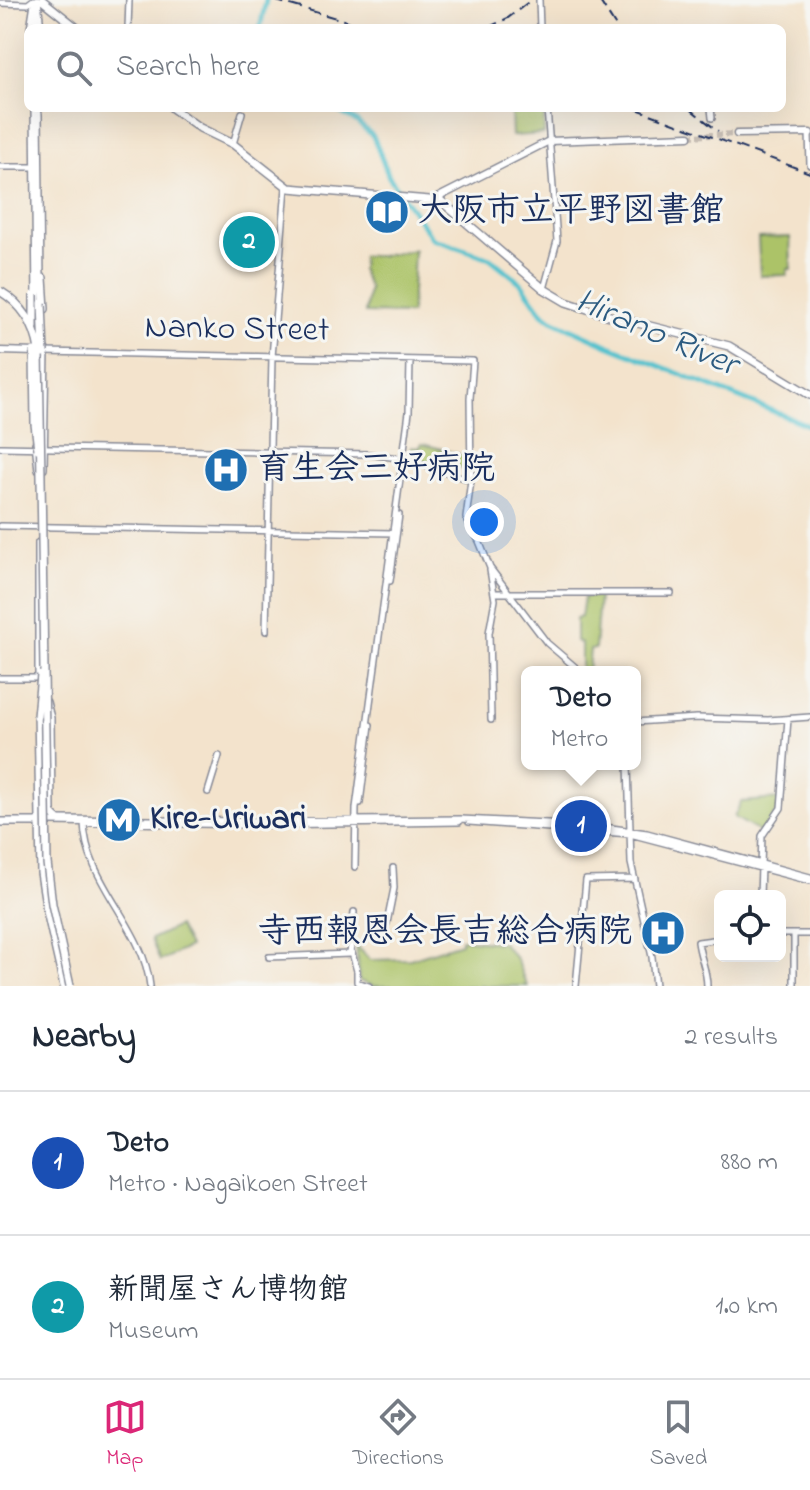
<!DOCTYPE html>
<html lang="en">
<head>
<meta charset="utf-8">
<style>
  :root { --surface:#fff; --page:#f6f6f7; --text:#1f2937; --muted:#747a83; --line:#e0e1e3; --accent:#db2777 }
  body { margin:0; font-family:"Indie Flower","Klee One",sans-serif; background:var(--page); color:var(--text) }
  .controls { position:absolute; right:24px; bottom:24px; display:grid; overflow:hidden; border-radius:12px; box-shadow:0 8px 32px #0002 }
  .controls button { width:72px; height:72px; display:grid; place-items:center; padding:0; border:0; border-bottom:2px solid var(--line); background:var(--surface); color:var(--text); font:40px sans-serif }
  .you { position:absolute; left:484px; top:522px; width:28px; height:28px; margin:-20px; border:6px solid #fff; border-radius:50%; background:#1a73e8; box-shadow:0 0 0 12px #1a73e833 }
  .badge { display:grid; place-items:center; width:52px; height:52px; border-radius:50%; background:var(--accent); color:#fff; font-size:26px; font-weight:700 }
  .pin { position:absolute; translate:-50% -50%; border:4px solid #fff; box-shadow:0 2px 8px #0006 }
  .popup { position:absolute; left:521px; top:666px; width:120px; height:104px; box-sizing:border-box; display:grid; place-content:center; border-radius:12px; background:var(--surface); filter:drop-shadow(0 2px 6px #0005); font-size:26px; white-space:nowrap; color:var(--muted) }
  .popup b { font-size:30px; color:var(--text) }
  .popup::after { content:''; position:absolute; left:50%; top:100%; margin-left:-16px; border:16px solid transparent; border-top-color:var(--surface) }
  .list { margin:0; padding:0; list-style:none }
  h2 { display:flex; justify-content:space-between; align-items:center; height:104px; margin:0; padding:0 32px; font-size:34px }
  h2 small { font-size:26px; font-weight:400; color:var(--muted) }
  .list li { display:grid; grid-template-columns:52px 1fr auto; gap:24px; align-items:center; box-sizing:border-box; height:144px; padding:0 32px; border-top:2px solid var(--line) }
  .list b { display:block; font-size:30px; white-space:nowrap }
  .list p { margin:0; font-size:26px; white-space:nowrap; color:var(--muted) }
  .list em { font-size:26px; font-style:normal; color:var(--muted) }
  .icon { flex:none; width:44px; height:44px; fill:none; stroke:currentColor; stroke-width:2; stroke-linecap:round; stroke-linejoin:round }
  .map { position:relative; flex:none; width:810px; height:986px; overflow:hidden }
  .search { position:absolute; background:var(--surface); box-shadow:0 8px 32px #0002; left:24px; right:24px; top:24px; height:88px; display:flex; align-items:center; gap:20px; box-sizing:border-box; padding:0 28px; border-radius:12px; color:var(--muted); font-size:30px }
  .sheet { height:392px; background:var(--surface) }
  nav { display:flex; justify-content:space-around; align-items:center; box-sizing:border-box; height:112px; border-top:2px solid var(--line); background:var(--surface); font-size:22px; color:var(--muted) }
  nav a { display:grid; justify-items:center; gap:4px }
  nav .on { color:var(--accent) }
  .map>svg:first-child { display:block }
  .green { fill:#acc368; stroke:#647963; stroke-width:2 }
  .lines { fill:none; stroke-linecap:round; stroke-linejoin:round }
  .river { stroke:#55c2ce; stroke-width:5 }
  .primary-tunnel { stroke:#c8bfb6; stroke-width:6; stroke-dasharray:6 3; stroke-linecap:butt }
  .secondary-casing { stroke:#878995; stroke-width:8 }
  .primary-casing { stroke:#878995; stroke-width:9 }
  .highway-casing { stroke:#878995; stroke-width:10 }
  .secondary { stroke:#fff; stroke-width:5 }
  .primary { stroke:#fff; stroke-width:6 }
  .highway { stroke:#fff; stroke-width:7 }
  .rail { stroke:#1b2f5e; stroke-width:2; stroke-dasharray:12 6; stroke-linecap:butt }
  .highway-bridge-casing { stroke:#878995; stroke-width:10; stroke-linecap:butt }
  .highway-bridge { stroke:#fff; stroke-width:7 }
  .labels { text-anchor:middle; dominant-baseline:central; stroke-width:6; stroke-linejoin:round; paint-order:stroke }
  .poi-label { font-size:34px; font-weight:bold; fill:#1b2f5e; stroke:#f6f6f2; text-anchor:start }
  .street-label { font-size:34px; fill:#1b2f5e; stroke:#f6f6f2 }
  .water-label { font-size:36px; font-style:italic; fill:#2c5b80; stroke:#f6f6f2 }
</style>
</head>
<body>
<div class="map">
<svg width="810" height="986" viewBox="0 0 810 986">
  <rect width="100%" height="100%" fill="#f6f6f2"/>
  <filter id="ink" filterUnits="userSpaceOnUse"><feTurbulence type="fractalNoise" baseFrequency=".0125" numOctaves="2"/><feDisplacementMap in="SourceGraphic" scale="16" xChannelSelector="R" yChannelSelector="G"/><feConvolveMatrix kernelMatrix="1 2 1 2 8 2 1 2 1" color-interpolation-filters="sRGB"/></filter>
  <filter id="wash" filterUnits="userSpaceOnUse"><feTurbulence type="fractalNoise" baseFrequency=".006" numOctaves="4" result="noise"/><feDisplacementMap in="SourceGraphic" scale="32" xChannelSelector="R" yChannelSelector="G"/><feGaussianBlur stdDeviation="1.8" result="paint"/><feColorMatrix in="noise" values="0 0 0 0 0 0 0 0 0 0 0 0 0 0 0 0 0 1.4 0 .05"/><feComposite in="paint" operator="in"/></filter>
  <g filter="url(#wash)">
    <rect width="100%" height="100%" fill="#f3e3cc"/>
    <!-- green -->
    <path class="green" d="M 544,108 L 544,134 L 512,136 L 511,110 Z
      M 790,237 L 791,269 L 787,269 L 787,275 L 760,276 L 758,238 Z
      M 414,250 L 411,314 L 365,313 L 369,288 L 361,270 L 362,256 L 381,256 Z
      M 421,444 C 438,447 449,452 466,456 L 466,467 L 457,468 L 456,473 L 409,458 L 411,447 L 420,448 Z
      M 584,597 L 599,597 L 595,649 L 590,650 L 588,671 L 581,669 L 581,643 L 576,641 L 576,619 L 581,617 Z
      M 779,799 L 778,810 L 761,833 L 734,817 L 741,802 Z
      M 178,926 L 189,947 L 160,961 L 151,939 Z
      M 461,939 L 502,943 L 515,957 L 527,986 L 373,986 L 359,981 L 356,945 L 370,960 L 410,959 L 461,943 Z"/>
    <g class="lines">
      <!-- river -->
      <path class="river" d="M 260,28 L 266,0
        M 333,108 L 356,121 L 373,136 L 389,177 L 433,239 L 490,258 L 521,283 L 543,313 L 552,320 L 610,346 L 810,426"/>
    </g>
  </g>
  <g filter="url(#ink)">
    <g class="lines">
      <!-- primary-tunnel -->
      <path class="primary-tunnel" d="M 689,136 L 737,134"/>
      <!-- secondary casing -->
      <g class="secondary-casing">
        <path id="secondary" d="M 539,0 L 540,28
          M 0,3 L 28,4 L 33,0
          M 128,28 L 129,0
          M 711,108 L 712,118
          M 809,133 L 810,165
          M 233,144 L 242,113
          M 0,167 L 39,167
          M 544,289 L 557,241 L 547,108
          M 44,352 L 473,361 L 470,398 L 471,480 L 466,518 L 479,541 L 490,568 L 547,643 L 581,672
          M 0,447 L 368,454 L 406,459 L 471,480
          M 0,526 L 393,533
          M 490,570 L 495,600 L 489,633 L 491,720
          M 390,581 L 399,515
          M 495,593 L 671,593
          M 266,631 L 272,357 L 286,187
          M 0,678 L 39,678
          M 635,722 L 697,718 L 768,720 L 810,717
          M 628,764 L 631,863 L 652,957 L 655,986
          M 208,792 L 219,756
          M 360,803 L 370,725
          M 57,819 L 249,821 L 461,819 L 590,825 L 647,833 L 810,877
          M 48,822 L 266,825 L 459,822
          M 84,822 C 85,883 144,926 150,986
          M 469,822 L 630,834 L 810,881
          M 355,867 L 356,808 L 409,412 L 410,360
          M 760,896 L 762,836 L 781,808 L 788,719
          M 387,923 L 394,888 L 393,868
          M 780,934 L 810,934
          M 794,934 L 794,986
          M 352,953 L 357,971 L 357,982 L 369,986
          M 269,957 L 350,954 L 354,912
          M 576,986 L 586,880 L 635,879
          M 707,986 C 707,970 700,958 698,942 L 720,939"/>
      </g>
      <!-- primary casing -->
      <g class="primary-casing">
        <path id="primary" d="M 737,134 L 810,133
          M 435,199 L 549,141 L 689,136
          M 0,351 L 36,352"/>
      </g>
      <!-- highway casing -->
      <g class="highway-casing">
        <path id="highway" d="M 37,0 L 40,28
          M 42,0 L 77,28
          M 31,28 L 35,3
          M 35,108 L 37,302
          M 172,108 L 200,128 L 233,144 L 289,188 L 441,201 L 544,289 L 566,302 L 606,315 L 729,346 L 810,395
          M 38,114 L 40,282
          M 43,278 L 45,309
          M 36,443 L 39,470
          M 43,469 L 45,350
          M 39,543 L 39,678
          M 46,702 L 50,718 L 51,813 L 57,819
          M 38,711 L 41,873 L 47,911 L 64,986
          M 0,822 L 42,822"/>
      </g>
      <!-- secondary -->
      <use href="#secondary" class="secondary"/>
      <!-- primary -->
      <use href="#primary" class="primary"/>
      <!-- highway -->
      <use href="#highway" class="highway"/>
      <!-- rail -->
      <path class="rail" d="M 273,0 L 371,28
        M 599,0 L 617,28
        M 487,28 L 508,18 L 531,0
        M 634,108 L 810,173
        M 689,108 L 718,131"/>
      <!-- highway-bridge casing -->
      <g class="highway-bridge-casing">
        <path id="highway-bridge" d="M 0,291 C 23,305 35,324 39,350 L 47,863 L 52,904 L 70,986
          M 34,295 L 34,327
          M 42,303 L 44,353
          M 34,351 L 35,424 L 38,449
          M 37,716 L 41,675"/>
      </g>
      <!-- highway-bridge -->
      <use href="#highway-bridge" class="highway-bridge"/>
    </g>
  </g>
  <!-- icons -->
  <defs>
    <g id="library-disc" transform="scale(2.3)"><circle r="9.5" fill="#1f6fb2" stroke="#f6f6f2"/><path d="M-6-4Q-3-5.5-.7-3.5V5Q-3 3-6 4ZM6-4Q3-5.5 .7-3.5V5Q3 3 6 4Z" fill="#fff"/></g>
    <g id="hospital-disc" transform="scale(2.3)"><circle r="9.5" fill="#1f6fb2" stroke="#f6f6f2"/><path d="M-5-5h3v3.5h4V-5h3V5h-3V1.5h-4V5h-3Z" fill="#fff"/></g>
    <g id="metro-disc" transform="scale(2.3)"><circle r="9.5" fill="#1f6fb2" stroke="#f6f6f2"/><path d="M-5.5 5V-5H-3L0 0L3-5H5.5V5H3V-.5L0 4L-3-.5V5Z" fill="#fff"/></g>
  </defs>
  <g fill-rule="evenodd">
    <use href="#library-disc" x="387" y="212"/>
    <use href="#hospital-disc" x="226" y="470"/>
    <use href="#metro-disc" x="119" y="820"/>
    <use href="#hospital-disc" x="663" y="933"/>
  </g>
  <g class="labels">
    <!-- poi labels -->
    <g class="poi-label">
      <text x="418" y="212">大阪市立平野図書館</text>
      <text x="257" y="470">育生会三好病院</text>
      <text x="150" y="820">Kire-Uriwari</text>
      <text x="632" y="933" text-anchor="end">寺西報恩会長吉総合病院</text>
    </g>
    <!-- street labels -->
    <g class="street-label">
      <text transform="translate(237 330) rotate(1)">Nanko Street</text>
    </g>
    <!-- water labels -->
    <g class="water-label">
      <text transform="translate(656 334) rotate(23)">Hirano River</text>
    </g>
  </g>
</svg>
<div class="controls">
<button><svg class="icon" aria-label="locate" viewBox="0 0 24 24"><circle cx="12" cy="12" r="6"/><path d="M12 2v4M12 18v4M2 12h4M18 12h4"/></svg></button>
</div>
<div class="you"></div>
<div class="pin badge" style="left:581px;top:826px;background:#1a4fb4">1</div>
<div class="popup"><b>Deto</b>Metro</div>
<div class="pin badge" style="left:249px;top:242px;background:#0f9aa8">2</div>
<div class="search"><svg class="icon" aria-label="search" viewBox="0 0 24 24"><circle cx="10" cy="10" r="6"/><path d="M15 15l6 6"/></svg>Search here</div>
</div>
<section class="sheet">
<h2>Nearby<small>2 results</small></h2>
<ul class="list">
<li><span class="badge" style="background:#1a4fb4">1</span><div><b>Deto</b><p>Metro · Nagaikoen Street</p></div><em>880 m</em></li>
<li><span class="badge" style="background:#0f9aa8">2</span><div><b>新聞屋さん博物館</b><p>Museum</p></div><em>1.0 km</em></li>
</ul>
</section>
<nav>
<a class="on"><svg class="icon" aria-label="map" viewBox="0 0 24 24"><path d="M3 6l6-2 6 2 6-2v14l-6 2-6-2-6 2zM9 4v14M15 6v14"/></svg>Map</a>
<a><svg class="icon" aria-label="directions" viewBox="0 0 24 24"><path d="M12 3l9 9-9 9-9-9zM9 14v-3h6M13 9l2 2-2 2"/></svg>Directions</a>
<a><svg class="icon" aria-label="saved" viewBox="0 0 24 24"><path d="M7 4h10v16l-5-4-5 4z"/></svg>Saved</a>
</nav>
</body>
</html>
